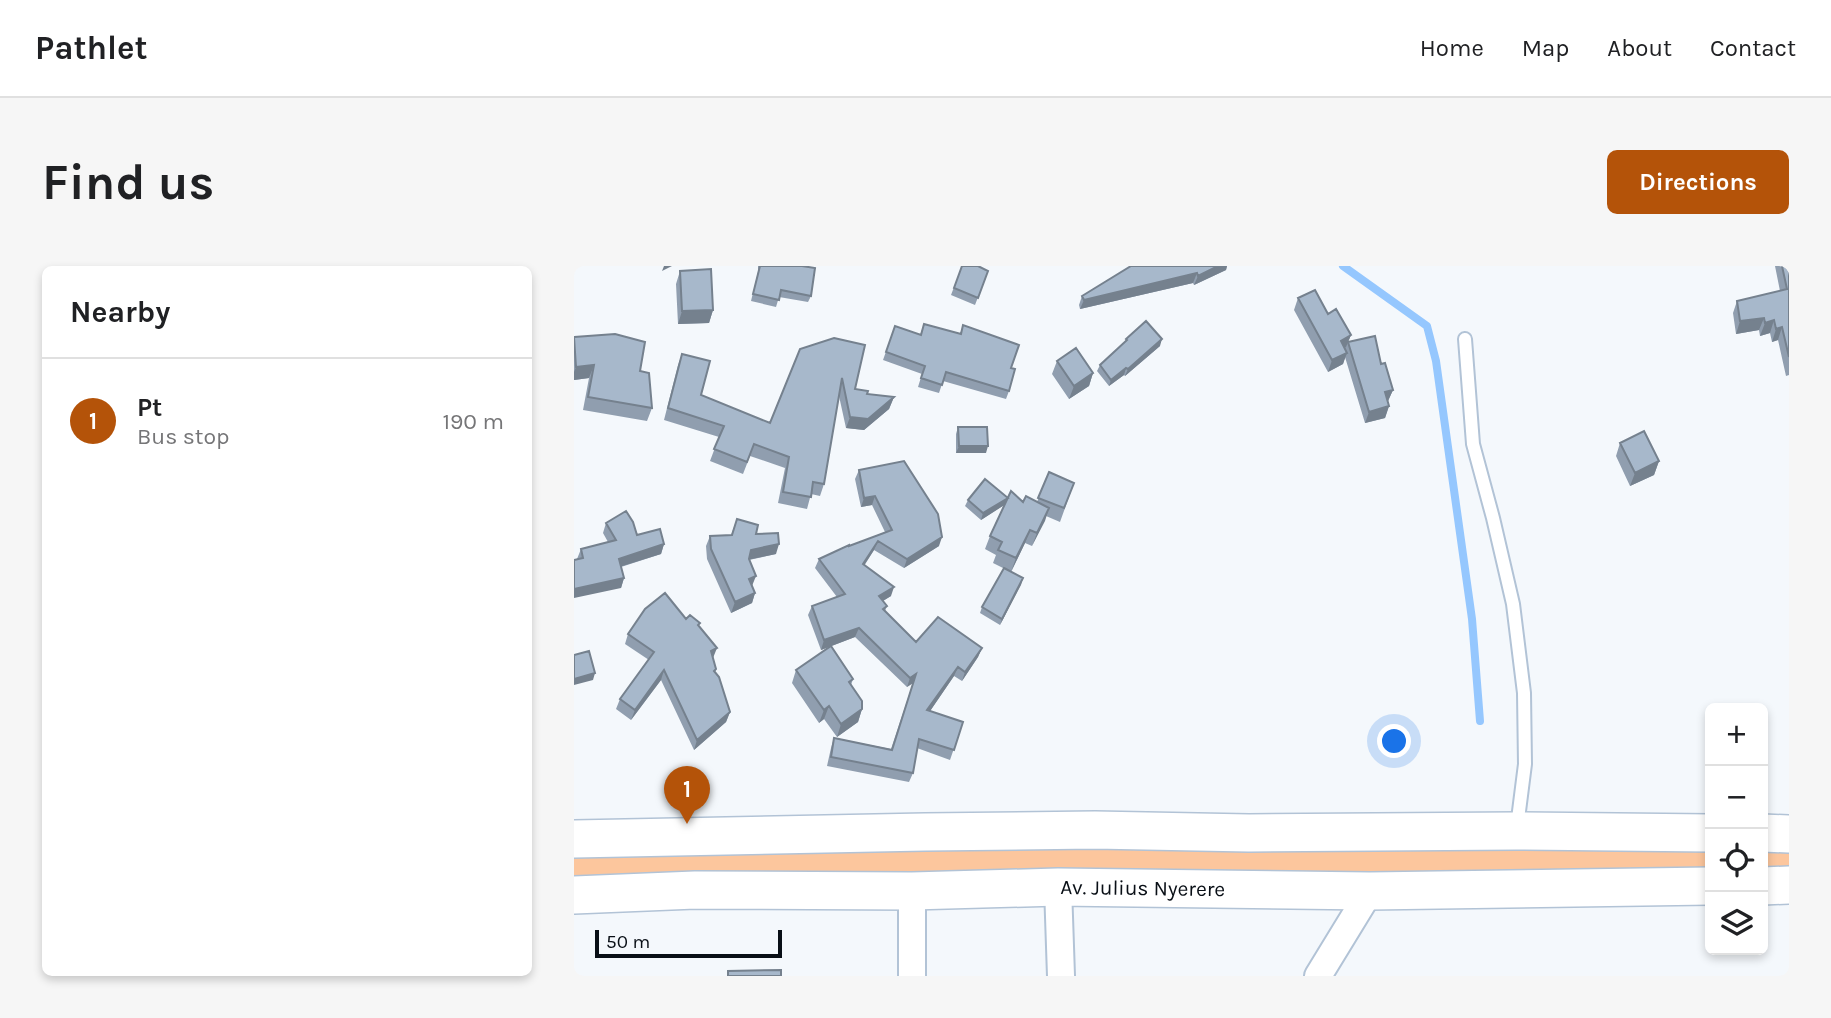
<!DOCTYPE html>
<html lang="en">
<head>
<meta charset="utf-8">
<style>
  :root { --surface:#fff; --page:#f6f6f6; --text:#202124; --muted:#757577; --line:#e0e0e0; --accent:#b45309 }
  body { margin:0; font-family:Karla,sans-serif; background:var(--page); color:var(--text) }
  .controls { position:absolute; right:21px; bottom:21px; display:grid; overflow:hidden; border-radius:10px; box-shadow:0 4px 10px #0003 }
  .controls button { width:63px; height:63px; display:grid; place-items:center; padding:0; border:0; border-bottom:2px solid var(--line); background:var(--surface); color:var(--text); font:35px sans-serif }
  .scale { position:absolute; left:21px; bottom:18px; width:187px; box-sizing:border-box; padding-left:7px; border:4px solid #090f16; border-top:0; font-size:19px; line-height:24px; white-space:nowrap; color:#090f16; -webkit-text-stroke:5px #f4f8fc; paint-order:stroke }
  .you { position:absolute; left:821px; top:476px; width:24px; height:24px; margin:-18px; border:5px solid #fff; border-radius:50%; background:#1a73e8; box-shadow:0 0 0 10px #1a73e833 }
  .badge { display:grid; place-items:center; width:46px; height:46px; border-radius:50%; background:var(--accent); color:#fff; font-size:23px; font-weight:700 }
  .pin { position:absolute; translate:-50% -58px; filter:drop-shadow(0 2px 4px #0008) }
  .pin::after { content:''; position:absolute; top:37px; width:24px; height:21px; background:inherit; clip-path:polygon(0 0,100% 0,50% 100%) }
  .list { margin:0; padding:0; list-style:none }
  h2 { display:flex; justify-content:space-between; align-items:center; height:91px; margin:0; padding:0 28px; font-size:30px }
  h2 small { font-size:23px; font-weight:400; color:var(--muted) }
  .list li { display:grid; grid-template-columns:46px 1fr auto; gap:21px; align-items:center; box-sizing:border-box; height:126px; padding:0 28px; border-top:2px solid var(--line) }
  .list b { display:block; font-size:26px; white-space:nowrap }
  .list p { margin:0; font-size:23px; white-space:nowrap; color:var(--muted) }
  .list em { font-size:23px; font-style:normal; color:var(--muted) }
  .icon { flex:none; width:38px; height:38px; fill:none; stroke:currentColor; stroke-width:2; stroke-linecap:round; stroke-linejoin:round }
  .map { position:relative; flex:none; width:1215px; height:710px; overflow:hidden; border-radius:10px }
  header { display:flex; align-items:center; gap:42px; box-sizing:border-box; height:98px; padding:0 35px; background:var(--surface); border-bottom:2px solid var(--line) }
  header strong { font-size:33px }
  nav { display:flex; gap:38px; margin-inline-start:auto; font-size:24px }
  .intro { display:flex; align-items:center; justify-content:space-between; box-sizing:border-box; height:168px; padding:0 42px }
  h1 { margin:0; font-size:49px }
  .button { padding:18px 32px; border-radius:10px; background:var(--accent); color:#fff; font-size:24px; font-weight:700 }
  main { display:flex; gap:42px; padding:0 42px }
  aside { flex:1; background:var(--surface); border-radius:10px; box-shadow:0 4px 10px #0003 }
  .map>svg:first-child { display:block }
  .green { fill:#fcc69d }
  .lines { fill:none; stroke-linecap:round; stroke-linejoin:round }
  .stream { stroke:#95c7fe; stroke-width:8 }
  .service-casing { stroke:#b2c3d6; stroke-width:16 }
  .minor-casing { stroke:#b2c3d6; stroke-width:30 }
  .secondary-casing { stroke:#b2c3d6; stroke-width:40 }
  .service { stroke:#fff; stroke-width:12 }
  .minor { stroke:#fff; stroke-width:26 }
  .secondary { stroke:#fff; stroke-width:37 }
  .wall { fill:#909eaf }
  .shaded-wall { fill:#75818e }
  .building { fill:#a7b8cb; stroke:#75818e; stroke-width:2 }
  .labels { text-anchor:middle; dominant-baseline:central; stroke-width:7; stroke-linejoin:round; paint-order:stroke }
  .street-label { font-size:21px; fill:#090f16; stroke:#f4f8fc }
</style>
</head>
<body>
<header>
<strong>Pathlet</strong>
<nav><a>Home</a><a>Map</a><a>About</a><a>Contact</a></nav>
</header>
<div class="intro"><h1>Find us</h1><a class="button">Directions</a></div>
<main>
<aside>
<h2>Nearby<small></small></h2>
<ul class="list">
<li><span class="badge">1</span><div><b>Pt</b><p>Bus stop</p></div><em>190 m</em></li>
</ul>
</aside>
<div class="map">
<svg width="1215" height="710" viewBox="0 0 1215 710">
  <rect width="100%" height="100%" fill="#f4f8fc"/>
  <!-- green -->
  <path class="green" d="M 556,577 L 1136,577 L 1136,611 L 0,621 L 0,591 Z
    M 1189,580 L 1215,581 L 1215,610 L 1189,610 Z"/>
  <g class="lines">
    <!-- stream -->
    <path class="stream" d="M 769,0 L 853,60 L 862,95 L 898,353 L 906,455"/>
    <!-- service casing -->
    <g class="service-casing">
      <path id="service" d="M 891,73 L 899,178 L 919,252 L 939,338 L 950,427 L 951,498 L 943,561"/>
    </g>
    <!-- minor casing -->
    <g class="minor-casing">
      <path id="minor" d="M 484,621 L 487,710
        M 338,625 L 338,710
        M 744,710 L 796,625"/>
    </g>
    <!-- secondary casing -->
    <g class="secondary-casing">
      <g id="secondary">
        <path d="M 1189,567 L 1215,568"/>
        <path d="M 0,573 L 351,566 L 521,564 L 675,567 L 942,565 L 1136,567"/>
        <path d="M 1189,620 L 1215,619"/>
        <path id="s1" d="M 0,629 L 121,624 L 338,625 L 484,621 L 796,625 L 1136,620"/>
      </g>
    </g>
    <!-- service -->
    <use href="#service" class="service"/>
    <!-- minor -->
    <use href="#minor" class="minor"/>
    <!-- secondary -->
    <use href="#secondary" class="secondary"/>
  </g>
  <!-- wall -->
  <path class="wall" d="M 184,0 L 228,0 L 237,30 L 234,36 L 205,31 L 202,41 L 177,35 L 184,6 Z
    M 388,0 L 414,5 L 401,39 L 377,29 Z
    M 557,0 L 653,0 L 652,4 L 620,19 L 619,17 L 506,43 L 505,39 L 508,30 Z
    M 1201,0 L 1215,0 L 1215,109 L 1212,110 L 1204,74 L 1198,76 L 1196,67 L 1186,70 L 1185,64 L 1162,68 L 1159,47 L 1163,35 L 1206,25 Z
    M 106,5 L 139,44 L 135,57 L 104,58 L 102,18 Z
    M 724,32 L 754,48 L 777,69 L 774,76 L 807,98 L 819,124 L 814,135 L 815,140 L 811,152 L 791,157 L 771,91 L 769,98 L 754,106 L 720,44 Z
    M 350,58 L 386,68 L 389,59 L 437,102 L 435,125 L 432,133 L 369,115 L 365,127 L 344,121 L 348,108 L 309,94 L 321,60 L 346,69 Z
    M 0,71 L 66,105 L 78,142 L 73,155 L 9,144 L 15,112 L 0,114 Z
    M 552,73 L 586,80 L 551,110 L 550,109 L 535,120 L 523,105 L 526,99 L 551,77 Z
    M 226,83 L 281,123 L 293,128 L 320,131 L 315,143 L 290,164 L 272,162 L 265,130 L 250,218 L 246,230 L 237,228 L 233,243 L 204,237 L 211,202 L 176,190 L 169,208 L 136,195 L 145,171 L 90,154 L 104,99 L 108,88 L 127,129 L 196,157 Z
    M 483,95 L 519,107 L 515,120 L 495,133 L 478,108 Z
    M 384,161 L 412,187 L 382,187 L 382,168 Z
    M 1046,177 L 1085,195 L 1080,209 L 1056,220 L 1042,190 Z
    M 285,204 L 365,280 L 330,302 L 300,284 L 290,300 L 317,330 L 309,335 L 313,340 L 311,345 L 342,376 L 408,382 L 404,391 L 388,415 L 380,410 L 356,445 L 389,456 L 376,494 L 343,482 L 339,507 L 335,516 L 253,500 L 257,482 L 260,472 L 317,483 L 339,417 L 333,421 L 281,371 L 247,384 L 234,349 L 238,340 L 263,331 L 241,302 L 245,293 L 311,266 L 298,239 L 287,241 L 281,213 Z
    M 475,206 L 500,217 L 486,256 L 472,250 L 458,280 L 451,277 L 437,306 L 419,297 L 422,289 L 411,283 L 416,270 L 430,239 L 407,254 L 391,240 L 394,234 L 434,231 L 449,236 L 463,236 Z
    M 163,253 L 182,268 L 202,288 L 175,294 L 178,321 L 181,327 L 178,337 L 157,347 L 133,293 L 132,280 L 136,270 L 157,269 Z
    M 32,257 L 90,278 L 87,288 L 47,301 L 50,312 L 47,322 L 3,293 L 7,283 L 34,276 L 29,267 Z
    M 449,312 L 426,359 L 406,347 L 408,341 Z
    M 112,353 L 125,360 L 139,392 L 142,403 L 141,407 L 156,446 L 152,456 L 120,484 L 87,414 L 57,454 L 42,443 L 46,433 L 75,394 L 51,378 L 54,368 Z
    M 222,404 L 279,413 L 277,419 L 288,443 L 284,456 L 263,471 L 250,453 L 245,457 L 218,417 Z"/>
  <!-- shaded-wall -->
  <path class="shaded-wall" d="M 90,0 L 98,0 L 88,5 Z
    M 644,0 L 653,0 L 652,4 L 620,19 L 624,10 Z
    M 623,7 L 619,17 L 506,43 L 510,34 Z
    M 139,44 L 135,57 L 104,58 L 108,45 Z
    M 1190,52 L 1185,64 L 1162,68 L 1166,55 Z
    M 1200,54 L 1196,67 L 1186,70 L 1191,57 Z
    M 1208,61 L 1204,74 L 1198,76 L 1202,63 Z
    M 777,69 L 772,81 L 763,86 L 767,75 Z
    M 588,73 L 586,80 L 551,110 L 554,103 Z
    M 773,87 L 769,98 L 754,106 L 758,94 Z
    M 20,99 L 15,112 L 0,114 L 0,106 L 2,101 Z
    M 552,102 L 550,109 L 535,120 L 537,114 Z
    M 519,107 L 515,120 L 495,133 L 500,120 Z
    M 819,124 L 814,135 L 806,138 L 811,126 Z
    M 320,131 L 315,143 L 290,164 L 272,162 L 276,151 Z
    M 815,140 L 811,152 L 791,157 L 795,146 Z
    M 385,180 L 414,180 L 412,187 L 382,187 Z
    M 1085,195 L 1080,209 L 1056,220 L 1061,207 Z
    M 301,230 L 298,239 L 287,241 L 290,232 Z
    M 434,232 L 432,238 L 407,254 L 409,247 Z
    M 475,242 L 471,255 L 458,280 L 463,267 Z
    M 456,264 L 451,277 L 437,306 L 442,292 Z
    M 368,271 L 365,280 L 330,302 L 333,293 Z
    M 304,275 L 300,284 L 285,307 L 289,298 Z
    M 90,278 L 87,288 L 42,302 L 45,293 Z
    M 205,278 L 202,288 L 173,294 L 177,284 Z
    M 182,310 L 178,320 L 175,313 Z
    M 50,312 L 47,322 L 0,332 L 0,323 Z
    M 449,312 L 447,319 L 426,359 L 428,353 Z
    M 320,321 L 317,330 L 302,339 L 305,330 Z
    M 181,327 L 178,337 L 157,347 L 161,336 Z
    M 285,362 L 281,371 L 247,384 L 250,374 Z
    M 143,382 L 139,392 L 137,385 Z
    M 408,382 L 404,391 L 388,415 L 391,406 Z
    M 384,401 L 380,410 L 350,454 L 353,444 Z
    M 90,404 L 87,414 L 57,454 L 61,444 Z
    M 21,407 L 19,414 L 0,419 L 0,413 Z
    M 342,408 L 339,417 L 333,421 L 336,412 Z
    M 255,440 L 250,453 L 245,457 L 250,444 Z
    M 288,443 L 284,456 L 263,471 L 267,458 Z
    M 156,446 L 152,456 L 120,484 L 123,474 Z"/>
  <!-- building -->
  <path class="building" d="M 186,0 L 228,0 L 241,2 L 237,30 L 207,24 L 205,34 L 179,28 Z
    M 388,0 L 404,0 L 414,5 L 404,32 L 380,22 Z
    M 557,0 L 644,0 L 624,10 L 623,7 L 510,34 L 508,30 Z
    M 1208,0 L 1215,0 L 1215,91 L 1208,61 L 1202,63 L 1200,54 L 1191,57 L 1190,52 L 1166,55 L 1163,35 L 1213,23 Z
    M 137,3 L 139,44 L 108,45 L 106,5 Z
    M 741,24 L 754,48 L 762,43 L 777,69 L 767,75 L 773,87 L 758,94 L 724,32 Z
    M 572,55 L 588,73 L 554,103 L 552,102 L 537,114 L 526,99 L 553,74 L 552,73 Z
    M 350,58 L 387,68 L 389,59 L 445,79 L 437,102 L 441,103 L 435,125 L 372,106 L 368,119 L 347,112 L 351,100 L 312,86 L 321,60 L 347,69 Z
    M 41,68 L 71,76 L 66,105 L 75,107 L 78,142 L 14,131 L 20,99 L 2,101 L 0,71 Z
    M 801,70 L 807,98 L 811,97 L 819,124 L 811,126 L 815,140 L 795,146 L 774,76 Z
    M 260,72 L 291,79 L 281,123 L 294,125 L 293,128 L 320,131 L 294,153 L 276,151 L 268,112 L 250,218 L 239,216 L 237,231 L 209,226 L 215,191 L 180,178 L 173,196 L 140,183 L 150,160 L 94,142 L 108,88 L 136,95 L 127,129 L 196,157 L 226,83 Z
    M 502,82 L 519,107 L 500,120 L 483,95 Z
    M 384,161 L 413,161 L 414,180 L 385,180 Z
    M 1070,165 L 1085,195 L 1061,207 L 1046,177 Z
    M 330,195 L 364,248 L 368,271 L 333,293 L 304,275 L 289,298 L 320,321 L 305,330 L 313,340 L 309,343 L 342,376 L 364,351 L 408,382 L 391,406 L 384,401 L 353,444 L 389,456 L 380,484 L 345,473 L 339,507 L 257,491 L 260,472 L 318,484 L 342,408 L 336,412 L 285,362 L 250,374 L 238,340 L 271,328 L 245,293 L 275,279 L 275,280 L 318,264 L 301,230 L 290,232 L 285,204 Z
    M 475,206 L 500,217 L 490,242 L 464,232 Z
    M 411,213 L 434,232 L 409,247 L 394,234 Z
    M 437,225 L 449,236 L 452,230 L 475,242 L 463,267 L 456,264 L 442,292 L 424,284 L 428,276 L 416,270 Z
    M 52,245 L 59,256 L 63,269 L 86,263 L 90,278 L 45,293 L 50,312 L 0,323 L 0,324 L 0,294 L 9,292 L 7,283 L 42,274 L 32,257 Z
    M 163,253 L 184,259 L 182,268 L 204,267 L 205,278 L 177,284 L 175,293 L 182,310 L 175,313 L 181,327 L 161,336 L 137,283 L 136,270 L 158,269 Z
    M 430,302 L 449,312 L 428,353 L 408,341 Z
    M 91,327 L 112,353 L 116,349 L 126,357 L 124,359 L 143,382 L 137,385 L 142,403 L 140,405 L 145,411 L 156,446 L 123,474 L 90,404 L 61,444 L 46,433 L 80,386 L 54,368 L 71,343 Z
    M 257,380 L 279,413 L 275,416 L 288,435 L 288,443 L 267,458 L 255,440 L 250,444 L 222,404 Z
    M 15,385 L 21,407 L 0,413 L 0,389 Z
    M 207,704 L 207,710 L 154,710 L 154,705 Z"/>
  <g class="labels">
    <!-- street labels -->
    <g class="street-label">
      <text stroke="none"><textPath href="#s1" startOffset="569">Av. Julius Nyerere</textPath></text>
    </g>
  </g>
</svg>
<div class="controls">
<button>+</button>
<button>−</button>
<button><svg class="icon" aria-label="locate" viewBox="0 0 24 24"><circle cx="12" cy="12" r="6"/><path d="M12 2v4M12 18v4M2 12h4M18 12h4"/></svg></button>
<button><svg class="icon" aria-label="layers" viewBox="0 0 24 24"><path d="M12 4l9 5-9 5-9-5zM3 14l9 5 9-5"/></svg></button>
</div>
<div class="scale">50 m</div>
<div class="you"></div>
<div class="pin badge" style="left:113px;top:558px">1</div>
</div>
</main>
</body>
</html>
